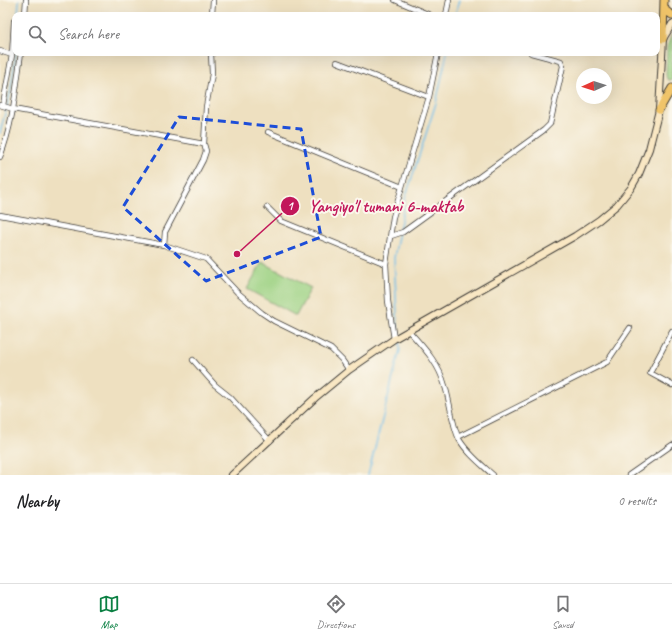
<!DOCTYPE html>
<html lang="en">
<head>
<meta charset="utf-8">
<style>
  :root { --surface:#fff; --page:#f2f2f2; --text:#202124; --muted:#757577; --line:#e0e0e0; --accent:#0b8043 }
  body { margin:0; font-family:Caveat,sans-serif; background:var(--page); color:var(--text) }
  .compass { position:absolute; left:576px; top:68px; width:36px; height:36px; border-radius:50%; background:var(--surface); box-shadow:0 4px 16px #0002; rotate:267deg }
  .list { margin:0; padding:0; list-style:none }
  h2 { display:flex; justify-content:space-between; align-items:center; height:52px; margin:0; padding:0 16px; font-size:17px }
  h2 small { font-size:13px; font-weight:400; color:var(--muted) }
  .icon { flex:none; width:22px; height:22px; fill:none; stroke:currentColor; stroke-width:2; stroke-linecap:round; stroke-linejoin:round }
  .map { position:relative; flex:none; width:672px; height:475px; overflow:hidden }
  .search { position:absolute; background:var(--surface); box-shadow:0 4px 16px #0002; left:12px; right:12px; top:12px; height:44px; display:flex; align-items:center; gap:10px; box-sizing:border-box; padding:0 14px; border-radius:8px; color:var(--muted); font-size:15px }
  .sheet { height:108px; background:var(--surface) }
  nav { display:flex; justify-content:space-around; align-items:center; box-sizing:border-box; height:56px; border-top:1px solid var(--line); background:var(--surface); font-size:11px; color:var(--muted) }
  nav a { display:grid; justify-items:center; gap:2px }
  nav .on { color:var(--accent) }
  .map>svg:first-child { display:block }
  .green { fill:#9cd182; stroke:#5c764f }
  .lines { fill:none; stroke-linecap:round; stroke-linejoin:round }
  .stream { stroke:#6ebde8; stroke-width:1.5 }
  .minor-casing { stroke:#3c3935; stroke-width:6 }
  .secondary-casing { stroke:#3c3935; stroke-width:8 }
  .trunk-casing { stroke:#3c3935; stroke-width:9 }
  .minor { stroke:#fff; stroke-width:4.5 }
  .secondary { stroke:#f9e7c3; stroke-width:6 }
  .trunk { stroke:#f0c469; stroke-width:7 }
  .marked { fill:none; stroke:#1d4ed8; stroke-width:3; stroke-dasharray:8 5; stroke-linejoin:round }
  .leader { fill:none; stroke:#c2185b; stroke-width:1.5 }
  .callout-dot { fill:#c2185b; stroke:#fbf7ec; stroke-width:1.5 }
  .mark-label { font-size:12px; text-anchor:middle; font-weight:bold; fill:#fff }
  .callout-label { font-size:17px; text-anchor:middle; font-weight:bold; fill:#c2185b; stroke:#fbf7ec; stroke-width:4; stroke-linejoin:round; paint-order:stroke }
</style>
</head>
<body>
<div class="map">
<svg width="672" height="475" viewBox="0 0 672 475">
  <rect width="100%" height="100%" fill="#fbf7ec"/>
  <filter id="ink" filterUnits="userSpaceOnUse"><feTurbulence type="fractalNoise" baseFrequency=".025" numOctaves="2"/><feDisplacementMap in="SourceGraphic" scale="8" xChannelSelector="R" yChannelSelector="G"/><feConvolveMatrix kernelMatrix="1 2 1 2 8 2 1 2 1" color-interpolation-filters="sRGB"/></filter>
  <filter id="wash" filterUnits="userSpaceOnUse"><feTurbulence type="fractalNoise" baseFrequency=".012" numOctaves="4" result="noise"/><feDisplacementMap in="SourceGraphic" scale="16" xChannelSelector="R" yChannelSelector="G"/><feGaussianBlur stdDeviation="0.9" result="paint"/><feColorMatrix in="noise" values="0 0 0 0 0 0 0 0 0 0 0 0 0 0 0 0 0 1.4 0 .05"/><feComposite in="paint" operator="in"/></filter>
  <g filter="url(#wash)">
    <rect width="100%" height="100%" fill="#eee0c0"/>
    <!-- green -->
    <path class="green" d="M 672,34 L 672,79 L 669,80 L 667,79 L 666,75 L 667,46 Z
      M 262,262 L 311,288 L 296,316 L 247,289 Z"/>
    <g class="lines">
      <!-- stream -->
      <path class="stream" d="M 18,15 L 19,0
        M 455,15 L 459,0
        M 0,133 L 10,94 L 16,53
        M 398,334 L 394,258 L 405,199 L 436,103 L 447,53
        M 368,475 L 400,350 L 399,338"/>
    </g>
  </g>
  <g filter="url(#ink)">
    <g class="lines">
      <!-- minor casing -->
      <g class="minor-casing">
        <path id="minor" d="M 395,0 L 430,15
          M 25,15 L 26,0
          M 212,15 L 213,0
          M 446,15 L 449,0
          M 0,51 L 12,55
          M 337,62 L 429,97
          M 0,105 L 13,109 L 204,144
          M 3,105 L 12,55 L 14,21
          M 268,132 L 402,187
          M 0,157 C 13,124 16,88 21,53
          M 267,207 L 281,221 L 386,264
          M 0,215 L 164,245 L 206,259 L 237,292 L 262,313 L 274,321 L 331,349 L 342,360 L 349,370
          M 391,236 L 403,232 L 544,130 L 550,124 L 563,66 L 561,61 L 531,53
          M 164,245 L 165,232 L 203,160 L 206,151 L 204,144 L 206,107 L 212,74 L 211,53
          M 408,330 C 423,347 439,363 445,386 C 450,401 452,425 459,439 C 467,453 481,464 493,475
          M 672,331 L 650,373 L 672,385
          M 394,339 L 388,301 L 386,264 L 393,217 L 429,97 L 438,53
          M 193,360 L 215,385 L 230,397 L 270,441
          M 458,437 L 607,362 L 630,328
          M 629,475 L 672,445"/>
      </g>
      <!-- secondary casing -->
      <g class="secondary-casing">
        <path id="secondary" d="M 232,475 L 315,398 L 349,370 L 394,339 L 575,236 L 599,220 L 617,205 L 631,188 L 639,174 L 649,149 L 659,110 L 663,39 L 672,24"/>
      </g>
      <!-- trunk casing -->
      <g class="trunk-casing">
        <path id="trunk" d="M 664,6 L 666,11 L 672,15
          M 663,39 L 664,0
          M 659,110 L 672,88"/>
      </g>
      <!-- minor -->
      <use href="#minor" class="minor"/>
      <!-- secondary -->
      <use href="#secondary" class="secondary"/>
      <!-- trunk -->
      <use href="#trunk" class="trunk"/>
    </g>
  </g>
  <!-- marked area -->
  <path class="marked" d="M 179,117 L 301,129 L 321,237 L 206,281 L 123,207 Z"/>
  <!-- callouts -->
  <path class="leader" d="M237 254L290 206"/>
  <g class="callout-dot">
    <circle cx="237" cy="254" r="4"/>
    <circle cx="290" cy="206" r="10"/>
  </g>
  <g class="mark-label">
    <text x="290" y="210">1</text>
  </g>
  <g class="callout-label">
    <text x="386" y="212">Yangiyo'l tumani 6-maktab</text>
  </g>
</svg>
<svg class="compass" viewBox="-18 -18 36 36"><path d="M0-13l5 13h-10z" fill="#e53935"/><path d="M0 13l5-13h-10z" fill="#757577"/></svg>
<div class="search"><svg class="icon" aria-label="search" viewBox="0 0 24 24"><circle cx="10" cy="10" r="6"/><path d="M15 15l6 6"/></svg>Search here</div>
</div>
<section class="sheet">
<h2>Nearby<small>0 results</small></h2>
<ul class="list">
</ul>
</section>
<nav>
<a class="on"><svg class="icon" aria-label="map" viewBox="0 0 24 24"><path d="M3 6l6-2 6 2 6-2v14l-6 2-6-2-6 2zM9 4v14M15 6v14"/></svg>Map</a>
<a><svg class="icon" aria-label="directions" viewBox="0 0 24 24"><path d="M12 3l9 9-9 9-9-9zM9 14v-3h6M13 9l2 2-2 2"/></svg>Directions</a>
<a><svg class="icon" aria-label="saved" viewBox="0 0 24 24"><path d="M7 4h10v16l-5-4-5 4z"/></svg>Saved</a>
</nav>
</body>
</html>
